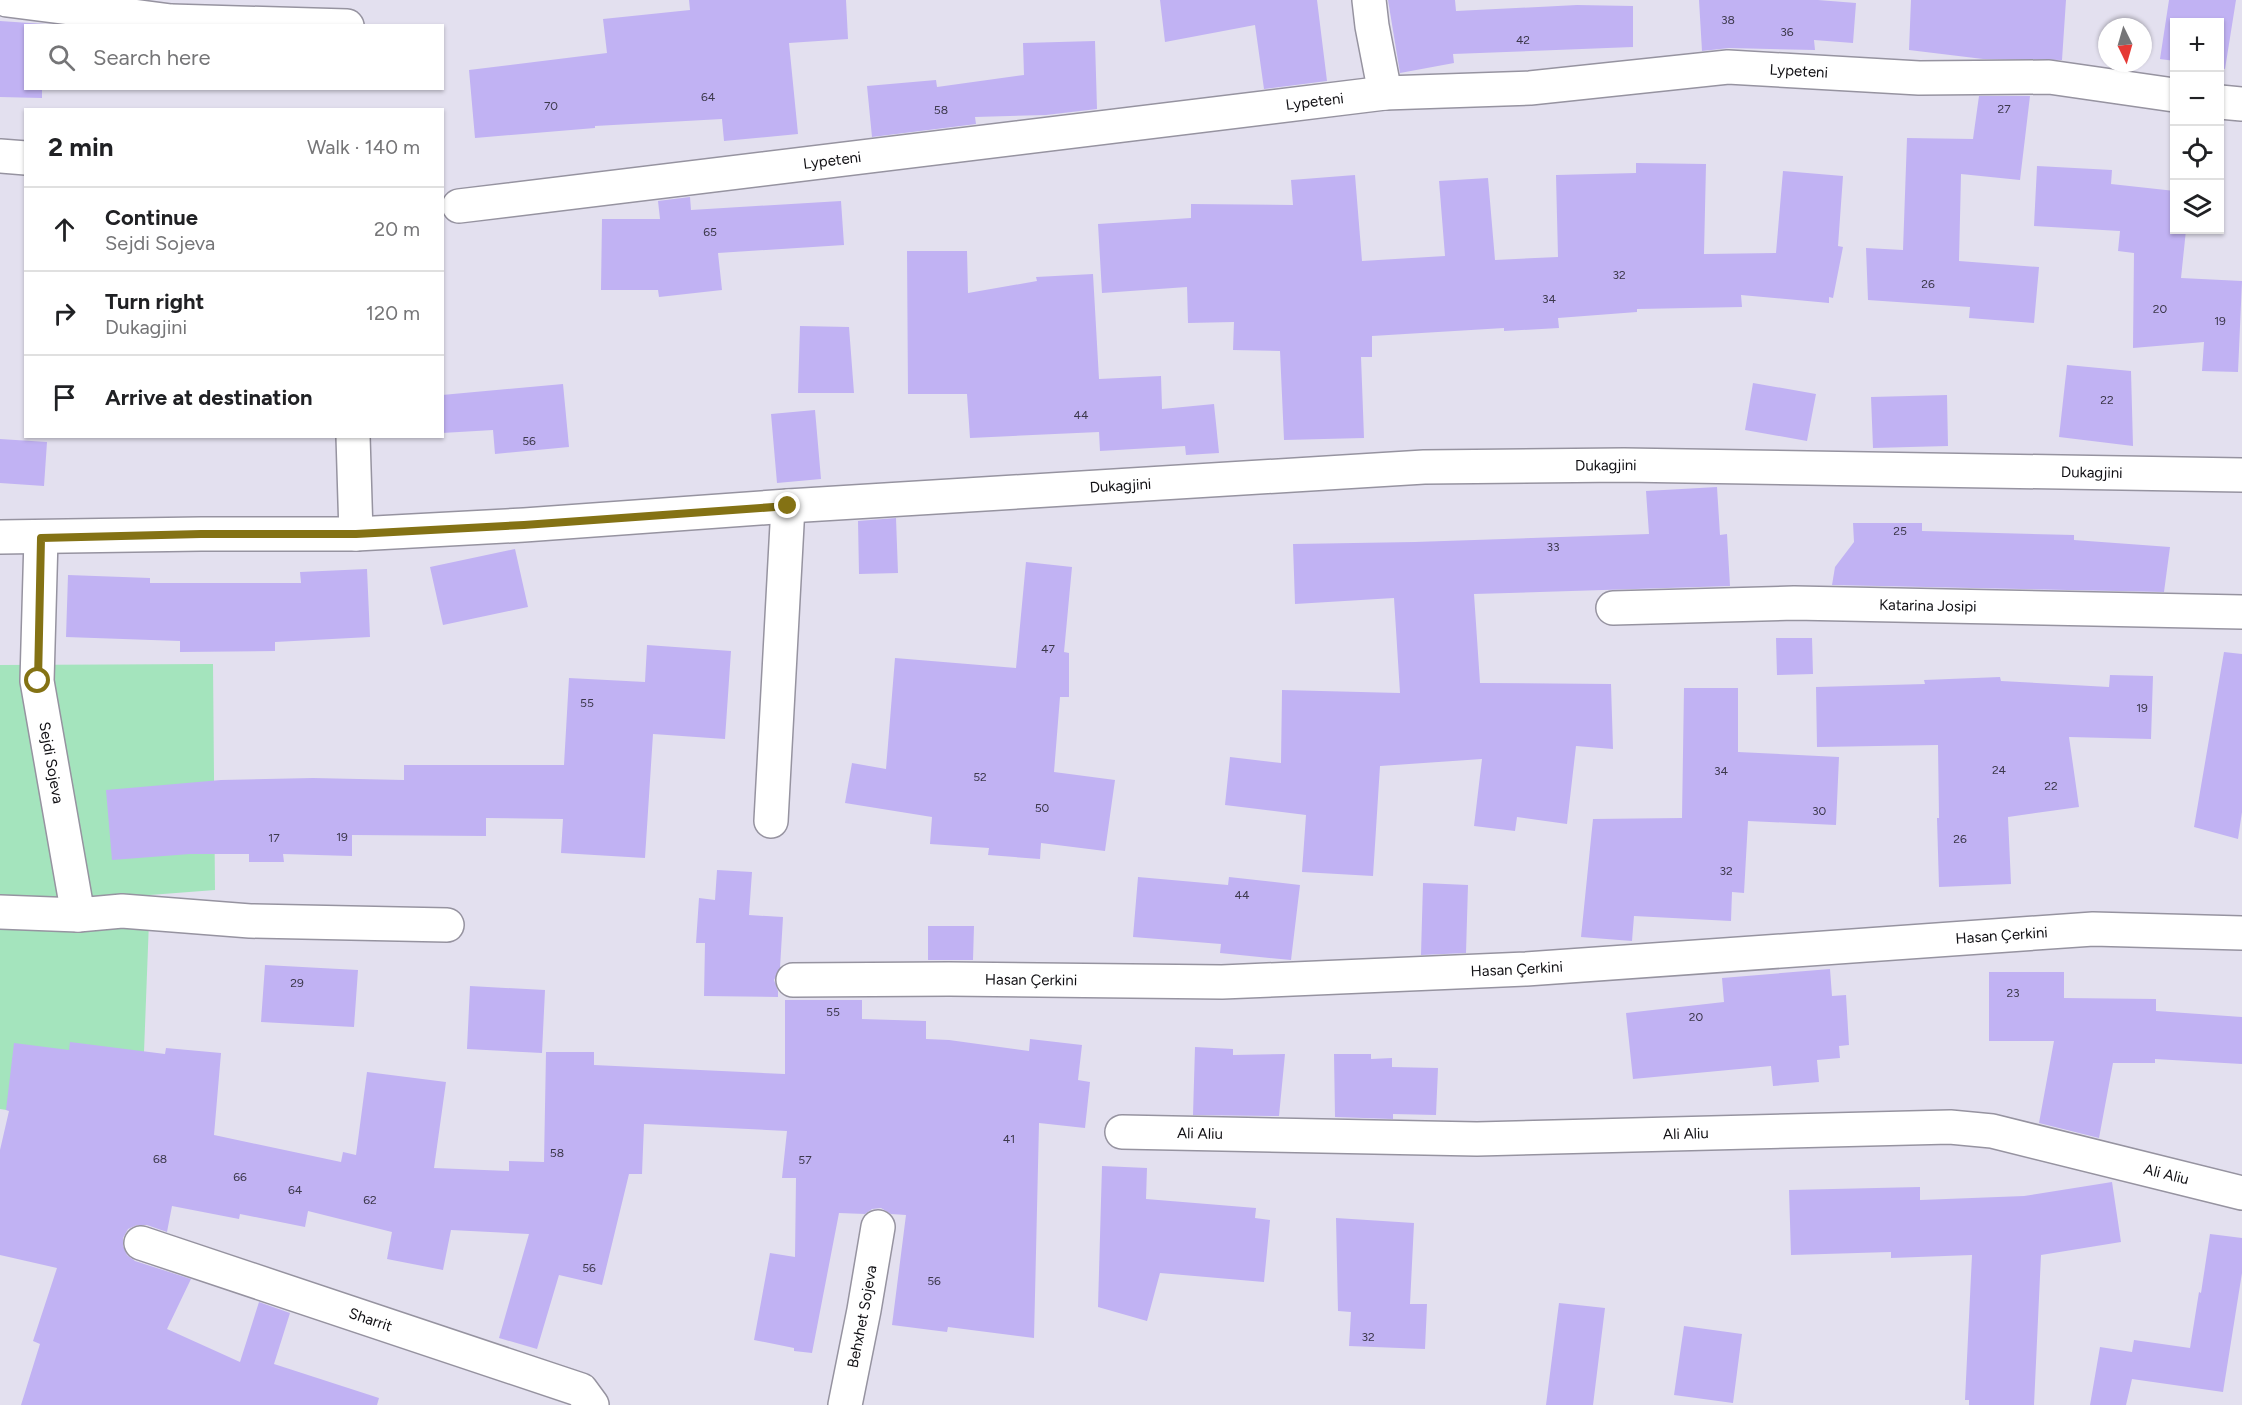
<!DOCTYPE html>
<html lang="en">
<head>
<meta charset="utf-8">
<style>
  :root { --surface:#fff; --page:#f6f6f6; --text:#202124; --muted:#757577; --line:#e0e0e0 }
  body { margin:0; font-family:Figtree,sans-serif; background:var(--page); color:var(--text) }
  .controls { position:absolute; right:18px; top:18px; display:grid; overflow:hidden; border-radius:0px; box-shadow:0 2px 4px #0004 }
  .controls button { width:54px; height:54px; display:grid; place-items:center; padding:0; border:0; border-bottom:2px solid var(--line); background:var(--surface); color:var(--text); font:30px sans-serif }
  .compass { position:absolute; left:2098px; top:18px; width:54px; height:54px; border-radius:50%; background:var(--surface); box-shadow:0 2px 4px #0004; rotate:175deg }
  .stop { position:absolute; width:18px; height:18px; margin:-14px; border:4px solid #847214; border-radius:50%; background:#fff }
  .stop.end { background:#847214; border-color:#fff; box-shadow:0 2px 6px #0008 }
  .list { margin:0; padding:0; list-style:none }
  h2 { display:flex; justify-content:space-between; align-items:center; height:78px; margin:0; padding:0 24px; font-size:26px }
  h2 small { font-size:20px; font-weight:400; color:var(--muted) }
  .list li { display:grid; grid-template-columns:39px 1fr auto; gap:18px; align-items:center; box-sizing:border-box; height:84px; padding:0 24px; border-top:2px solid var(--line) }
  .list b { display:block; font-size:22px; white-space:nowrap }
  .list p { margin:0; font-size:20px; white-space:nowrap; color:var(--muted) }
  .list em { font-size:20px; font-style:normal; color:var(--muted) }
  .icon { flex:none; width:33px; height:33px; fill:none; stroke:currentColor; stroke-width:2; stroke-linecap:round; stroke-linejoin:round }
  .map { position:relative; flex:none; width:2242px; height:1405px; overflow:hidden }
  .search { position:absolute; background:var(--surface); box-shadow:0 2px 4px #0004; left:24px; top:24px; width:420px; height:66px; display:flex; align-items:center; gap:15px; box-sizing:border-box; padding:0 21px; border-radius:0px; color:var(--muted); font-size:22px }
  .panel { position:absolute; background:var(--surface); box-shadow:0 2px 4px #0004; left:24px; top:108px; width:420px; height:330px; border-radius:0px }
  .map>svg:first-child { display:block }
  .green { fill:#a4e4bd }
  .building { fill:#c1b2f3 }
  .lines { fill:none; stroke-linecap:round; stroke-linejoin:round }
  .minor-casing { stroke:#9693a0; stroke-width:36 }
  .minor { stroke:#fff; stroke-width:33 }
  .route { stroke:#847214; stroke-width:8 }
  .labels { text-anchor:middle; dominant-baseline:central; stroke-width:4.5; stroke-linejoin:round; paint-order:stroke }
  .number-label { font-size:12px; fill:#3c384b }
  .street-label { font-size:15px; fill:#100f13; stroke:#fff }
</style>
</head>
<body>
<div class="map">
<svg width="2242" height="1405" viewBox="0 0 2242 1405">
  <rect width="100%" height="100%" fill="#e3e0ef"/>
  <!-- green -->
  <path class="green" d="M 213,664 L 215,890 L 150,895 L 141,1131 L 0,1109 L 0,665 Z"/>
  <!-- building -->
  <path class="building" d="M 689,0 L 846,0 L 848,39 L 789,43 L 798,134 L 724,141 L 722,119 L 595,126 L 595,128 L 475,138 L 469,70 L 607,53 L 603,19 L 690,10 Z
    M 1160,0 L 1317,0 L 1327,81 L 1264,89 L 1255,25 L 1165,42 Z
    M 1388,0 L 1455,0 L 1456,11 L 1577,5 L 1633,6 L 1633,47 L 1453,54 L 1454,63 L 1400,73 Z
    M 1699,0 L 1818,0 L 1856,3 L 1853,43 L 1814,40 L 1815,50 L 1729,48 L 1702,51 Z
    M 1911,0 L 2066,0 L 2062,60 L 1983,59 L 1909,50 Z
    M 2169,0 L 2236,0 L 2225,69 L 2220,68 L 2220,22 L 2175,22 L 2175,61 L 2160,59 Z
    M 0,21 L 44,24 L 44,26 L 26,26 L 26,88 L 42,88 L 42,98 L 0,97 Z
    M 1095,41 L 1097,109 L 1046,115 L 975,117 L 976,124 L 872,137 L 867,86 L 936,80 L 937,87 L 1024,75 L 1023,43 Z
    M 1979,96 L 2030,96 L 2020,180 L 1961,174 L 1959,261 L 2039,267 L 2034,323 L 1969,318 L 1970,307 L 1868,300 L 1866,248 L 1903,250 L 1907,138 L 1973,139 Z
    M 1636,163 L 1706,164 L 1704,254 L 1776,253 L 1783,171 L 1843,176 L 1838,246 L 1843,247 L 1833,298 L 1829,297 L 1829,303 L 1741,295 L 1742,307 L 1637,309 L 1637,312 L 1558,318 L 1559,328 L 1504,331 L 1504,328 L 1372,336 L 1372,357 L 1361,357 L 1364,438 L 1284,440 L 1280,351 L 1233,350 L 1234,322 L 1188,323 L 1187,287 L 1102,293 L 1098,224 L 1191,218 L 1191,204 L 1293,205 L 1291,180 L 1355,175 L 1362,261 L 1445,256 L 1439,181 L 1488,178 L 1495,260 L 1558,257 L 1556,175 L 1636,173 Z
    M 2037,166 L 2112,170 L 2111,184 L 2175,191 L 2175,230 L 2186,230 L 2181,278 L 2242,281 L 2238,372 L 2202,371 L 2204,342 L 2133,348 L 2134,253 L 2118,251 L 2120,231 L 2034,226 Z
    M 690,197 L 691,210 L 841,201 L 844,245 L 718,253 L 722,290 L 659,297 L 658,290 L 601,290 L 602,219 L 660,219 L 658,201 Z
    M 907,251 L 967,251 L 968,293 L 1037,281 L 1036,277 L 1093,274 L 1099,379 L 1161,376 L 1162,409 L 1214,404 L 1219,453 L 1186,455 L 1185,446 L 1100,451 L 1099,432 L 970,438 L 967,394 L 908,394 Z
    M 800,326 L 849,327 L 854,393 L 798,393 Z
    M 2067,365 L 2131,371 L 2133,446 L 2059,437 Z
    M 1753,383 L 1816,394 L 1807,441 L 1745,430 Z
    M 563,384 L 569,447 L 495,454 L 493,430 L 442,433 L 442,395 Z
    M 1947,395 L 1948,446 L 1873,448 L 1871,397 Z
    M 815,410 L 821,479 L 777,483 L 771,414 Z
    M 0,439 L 47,442 L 44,486 L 0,483 Z
    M 1717,487 L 1720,535 L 1727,534 L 1730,586 L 1474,594 L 1480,683 L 1611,684 L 1613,749 L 1576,746 L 1567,824 L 1517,817 L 1515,831 L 1474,826 L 1482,759 L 1380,766 L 1373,876 L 1302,872 L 1306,815 L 1225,805 L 1230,757 L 1281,763 L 1282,690 L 1400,693 L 1394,598 L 1295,604 L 1293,544 L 1415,542 L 1649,534 L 1646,491 Z
    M 896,518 L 898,573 L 859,574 L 858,521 Z
    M 1853,523 L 1922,523 L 1922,531 L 2074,535 L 2074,540 L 2170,547 L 2164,592 L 1832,585 L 1835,567 L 1854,542 Z
    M 515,549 L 528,607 L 443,625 L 430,567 Z
    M 1026,562 L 1072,567 L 1064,652 L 1069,653 L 1069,697 L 1060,697 L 1054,772 L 1115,780 L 1105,851 L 1041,843 L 1040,859 L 988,855 L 989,848 L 930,844 L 932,817 L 845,803 L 852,763 L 886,769 L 895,658 L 1016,668 Z
    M 367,569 L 370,637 L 275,642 L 275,651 L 180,652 L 180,641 L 66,637 L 68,575 L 150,578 L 150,583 L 301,583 L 300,572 Z
    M 1776,638 L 1812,638 L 1813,674 L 1777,675 Z
    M 647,645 L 731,651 L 725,739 L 653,734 L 645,858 L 561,853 L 563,819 L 486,818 L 486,836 L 352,835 L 352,856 L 283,854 L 284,862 L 249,862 L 249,854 L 190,854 L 112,860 L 106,790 L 221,780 L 313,778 L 404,780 L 404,765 L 564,765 L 569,678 L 645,682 Z
    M 2224,652 L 2242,654 L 2242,812 L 2238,839 L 2194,827 Z
    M 2110,675 L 2153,676 L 2151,739 L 2069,737 L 2079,807 L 2008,817 L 2011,884 L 1939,887 L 1937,818 L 1939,818 L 1938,745 L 1817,747 L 1816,687 L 1925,684 L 1924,680 L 2000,677 L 2001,681 L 2109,687 Z
    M 1684,688 L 1738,688 L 1738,752 L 1839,757 L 1836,825 L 1748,821 L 1744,893 L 1732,892 L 1731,921 L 1634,916 L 1632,941 L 1581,937 L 1593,819 L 1682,818 Z
    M 717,870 L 752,872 L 749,915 L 783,917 L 780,968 L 774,980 L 778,991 L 778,997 L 704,996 L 705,943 L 696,943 L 699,898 L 715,900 Z
    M 1138,877 L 1228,885 L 1229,877 L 1300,885 L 1291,960 L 1220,953 L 1221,944 L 1133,937 Z
    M 1423,883 L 1468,885 L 1466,953 L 1421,955 Z
    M 928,926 L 974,926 L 973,960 L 928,960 Z
    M 265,965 L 358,970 L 354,1027 L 261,1022 Z
    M 1830,969 L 1832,996 L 1846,995 L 1849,1045 L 1839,1046 L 1840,1058 L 1817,1060 L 1819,1082 L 1773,1086 L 1771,1066 L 1633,1079 L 1626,1013 L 1724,1002 L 1722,978 Z
    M 1989,972 L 2064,972 L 2064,998 L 2156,999 L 2156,1011 L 2242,1017 L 2242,1064 L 2155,1059 L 2155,1063 L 2113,1063 L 2099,1138 L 2039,1123 L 2054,1041 L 1989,1041 Z
    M 470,986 L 545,990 L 542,1053 L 467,1049 Z
    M 785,1000 L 862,1000 L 862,1019 L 926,1021 L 926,1039 L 949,1040 L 1029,1051 L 1030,1039 L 1082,1045 L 1078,1080 L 1090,1082 L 1085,1128 L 1039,1123 L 1034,1338 L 948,1327 L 947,1332 L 892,1325 L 906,1215 L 891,1214 L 881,1208 L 872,1209 L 865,1214 L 839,1213 L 812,1353 L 794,1351 L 794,1348 L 754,1340 L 770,1253 L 795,1257 L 796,1178 L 782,1178 L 787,1131 L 644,1124 L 642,1174 L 629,1174 L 602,1285 L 559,1275 L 537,1349 L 499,1338 L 529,1234 L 451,1230 L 443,1270 L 387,1259 L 392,1232 L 308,1211 L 305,1227 L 240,1214 L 239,1219 L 172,1206 L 167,1232 L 147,1225 L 137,1225 L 128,1229 L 123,1238 L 123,1246 L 127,1255 L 135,1261 L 191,1279 L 167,1329 L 240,1362 L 259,1302 L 290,1313 L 274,1364 L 379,1398 L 377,1405 L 21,1405 L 40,1344 L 33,1341 L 57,1268 L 0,1255 L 0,1150 L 9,1111 L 6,1110 L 14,1043 L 69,1050 L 70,1042 L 165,1054 L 166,1048 L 221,1053 L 214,1135 L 341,1162 L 343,1152 L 356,1155 L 367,1072 L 446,1082 L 434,1168 L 509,1171 L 509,1161 L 544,1162 L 546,1052 L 594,1052 L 594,1065 L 785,1074 Z
    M 1195,1047 L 1233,1049 L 1233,1055 L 1285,1054 L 1279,1116 L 1193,1115 Z
    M 1334,1054 L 1371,1054 L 1371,1059 L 1392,1058 L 1392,1067 L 1438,1068 L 1436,1115 L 1393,1114 L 1393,1119 L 1335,1117 Z
    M 1102,1166 L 1147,1168 L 1146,1199 L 1256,1208 L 1255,1218 L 1270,1220 L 1264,1282 L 1160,1273 L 1147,1321 L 1098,1307 Z
    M 2112,1182 L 2121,1242 L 2041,1255 L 2034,1405 L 1969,1405 L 1969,1400 L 1965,1400 L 1972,1255 L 1891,1258 L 1891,1252 L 1791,1255 L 1789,1190 L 1920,1187 L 1920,1200 L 2024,1196 Z
    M 1336,1218 L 1414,1223 L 1410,1304 L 1427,1304 L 1425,1349 L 1349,1346 L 1351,1312 L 1338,1311 Z
    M 2210,1234 L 2242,1238 L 2242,1273 L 2223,1392 L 2132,1379 L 2126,1405 L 2090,1405 L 2100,1347 L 2132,1352 L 2134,1340 L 2190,1348 L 2199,1292 L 2201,1293 Z
    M 1559,1303 L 1605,1308 L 1593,1405 L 1546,1405 Z
    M 1684,1326 L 1742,1334 L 1733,1403 L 1674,1395 Z"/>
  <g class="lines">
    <!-- minor casing -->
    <g class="minor-casing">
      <g id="minor">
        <path d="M 7,0 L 171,21 L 347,26"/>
        <path d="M 1369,0 L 1372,26 L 1385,93"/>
        <path d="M 2220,102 L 2242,104"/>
        <path d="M 0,156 L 26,158"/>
        <path id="s1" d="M 459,206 L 1385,93 L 1530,88 L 1728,67 L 1919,78 L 2049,77 L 2174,95"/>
        <path d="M 353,436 L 356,534"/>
        <path id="s2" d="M 0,537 L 201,534 L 356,534 L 524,525 L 788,506 L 1424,467 L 1624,465 L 2242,475"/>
        <path id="s3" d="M 41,538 L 37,681 L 78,915 L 122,911 L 250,921 L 447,925"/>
        <path id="s4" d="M 1613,608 L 1794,603 L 2242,612"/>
        <path d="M 771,821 L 788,506"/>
        <path d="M 0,912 L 78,915"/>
        <path id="s5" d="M 793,980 L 949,979 L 1222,982 L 1526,969 L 2093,929 L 2242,933"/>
        <path id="s6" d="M 1122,1132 L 1477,1139 L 1950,1127 L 1992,1131 L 2242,1193"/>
        <path id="s7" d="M 141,1243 L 581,1390 L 592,1405"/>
        <path id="s8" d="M 845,1405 L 864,1310 L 878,1227"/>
      </g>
    </g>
    <!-- minor -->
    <use href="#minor" class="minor"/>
  </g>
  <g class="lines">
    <!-- route -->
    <path class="route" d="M 38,681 L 41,538 L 201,534 L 356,534 L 524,525 L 788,506"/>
  </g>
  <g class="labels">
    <!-- number labels -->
    <g class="number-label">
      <text x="1728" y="20">38</text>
      <text x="1787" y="32">36</text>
      <text x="1523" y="40">42</text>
      <text x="708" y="97">64</text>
      <text x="551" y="106">70</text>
      <text x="2004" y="109">27</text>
      <text x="941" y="110">58</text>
      <text x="710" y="232">65</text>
      <text x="1619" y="275">32</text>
      <text x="1928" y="284">26</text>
      <text x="1549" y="299">34</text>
      <text x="2160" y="309">20</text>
      <text x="2220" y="321">19</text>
      <text x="2107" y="400">22</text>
      <text x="1081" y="415">44</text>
      <text x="529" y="441">56</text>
      <text x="1900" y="531">25</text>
      <text x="1553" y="547">33</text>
      <text x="1048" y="649">47</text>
      <text x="587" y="703">55</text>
      <text x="2142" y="708">19</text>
      <text x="1999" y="770">24</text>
      <text x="1721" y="771">34</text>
      <text x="980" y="777">52</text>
      <text x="2051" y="786">22</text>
      <text x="1042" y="808">50</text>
      <text x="1819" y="811">30</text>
      <text x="342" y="837">19</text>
      <text x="274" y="838">17</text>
      <text x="1960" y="839">26</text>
      <text x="1726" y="871">32</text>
      <text x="1242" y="895">44</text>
      <text x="297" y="983">29</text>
      <text x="2013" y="993">23</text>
      <text x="833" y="1012">55</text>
      <text x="1696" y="1017">20</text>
      <text x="1009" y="1139">41</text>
      <text x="557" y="1153">58</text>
      <text x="160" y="1159">68</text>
      <text x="805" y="1160">57</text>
      <text x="240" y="1177">66</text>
      <text x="295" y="1190">64</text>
      <text x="370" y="1200">62</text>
      <text x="589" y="1268">56</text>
      <text x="934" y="1281">56</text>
      <text x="1368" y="1337">32</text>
    </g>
    <!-- street labels -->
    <g class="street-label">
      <text stroke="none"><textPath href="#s1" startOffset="1348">Lypeteni</textPath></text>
      <text stroke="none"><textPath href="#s1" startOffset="862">Lypeteni</textPath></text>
      <text stroke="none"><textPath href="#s1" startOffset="376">Lypeteni</textPath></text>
      <text stroke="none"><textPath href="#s2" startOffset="1608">Dukagjini</textPath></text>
      <text stroke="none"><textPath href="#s2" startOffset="2094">Dukagjini</textPath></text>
      <text stroke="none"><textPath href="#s2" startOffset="1122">Dukagjini</textPath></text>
      <text stroke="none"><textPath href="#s4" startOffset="315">Katarina Josipi</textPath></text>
      <text stroke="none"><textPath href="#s3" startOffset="226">Sejdi Sojeva</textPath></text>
      <text stroke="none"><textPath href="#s5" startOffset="1210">Hasan Çerkini</textPath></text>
      <text stroke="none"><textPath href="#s5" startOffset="724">Hasan Çerkini</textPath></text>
      <text stroke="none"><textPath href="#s5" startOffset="238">Hasan Çerkini</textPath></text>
      <text stroke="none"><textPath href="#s6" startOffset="78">Ali Aliu</textPath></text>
      <text stroke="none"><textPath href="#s6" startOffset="564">Ali Aliu</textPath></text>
      <text stroke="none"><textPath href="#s6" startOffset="1050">Ali Aliu</textPath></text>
      <text stroke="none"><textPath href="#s8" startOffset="90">Behxhet Sojeva</textPath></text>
      <text stroke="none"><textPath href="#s7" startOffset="242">Sharrit</textPath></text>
    </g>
  </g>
</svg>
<div class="controls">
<button>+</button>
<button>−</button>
<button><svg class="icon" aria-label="locate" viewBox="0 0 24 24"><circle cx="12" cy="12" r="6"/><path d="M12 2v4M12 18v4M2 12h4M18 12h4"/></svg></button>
<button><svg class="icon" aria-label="layers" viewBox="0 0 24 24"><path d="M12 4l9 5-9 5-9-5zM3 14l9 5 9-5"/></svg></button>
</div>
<svg class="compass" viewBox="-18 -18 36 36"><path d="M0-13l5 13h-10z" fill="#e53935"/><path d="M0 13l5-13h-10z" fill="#757577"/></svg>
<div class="stop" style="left:38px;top:681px"></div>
<div class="stop end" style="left:788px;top:506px"></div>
<div class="search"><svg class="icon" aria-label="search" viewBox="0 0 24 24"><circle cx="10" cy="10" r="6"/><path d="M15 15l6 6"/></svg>Search here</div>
<section class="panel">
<h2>2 min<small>Walk · 140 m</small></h2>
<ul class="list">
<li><svg class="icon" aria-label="ahead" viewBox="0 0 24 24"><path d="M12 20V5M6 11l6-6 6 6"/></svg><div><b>Continue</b><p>Sejdi Sojeva</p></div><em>20 m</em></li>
<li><svg class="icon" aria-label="right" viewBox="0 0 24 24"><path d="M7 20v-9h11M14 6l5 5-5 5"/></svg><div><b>Turn right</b><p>Dukagjini</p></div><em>120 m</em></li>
<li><svg class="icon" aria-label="arrive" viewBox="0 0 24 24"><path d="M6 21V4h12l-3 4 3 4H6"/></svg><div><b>Arrive at destination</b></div></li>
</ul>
</section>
</div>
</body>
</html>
